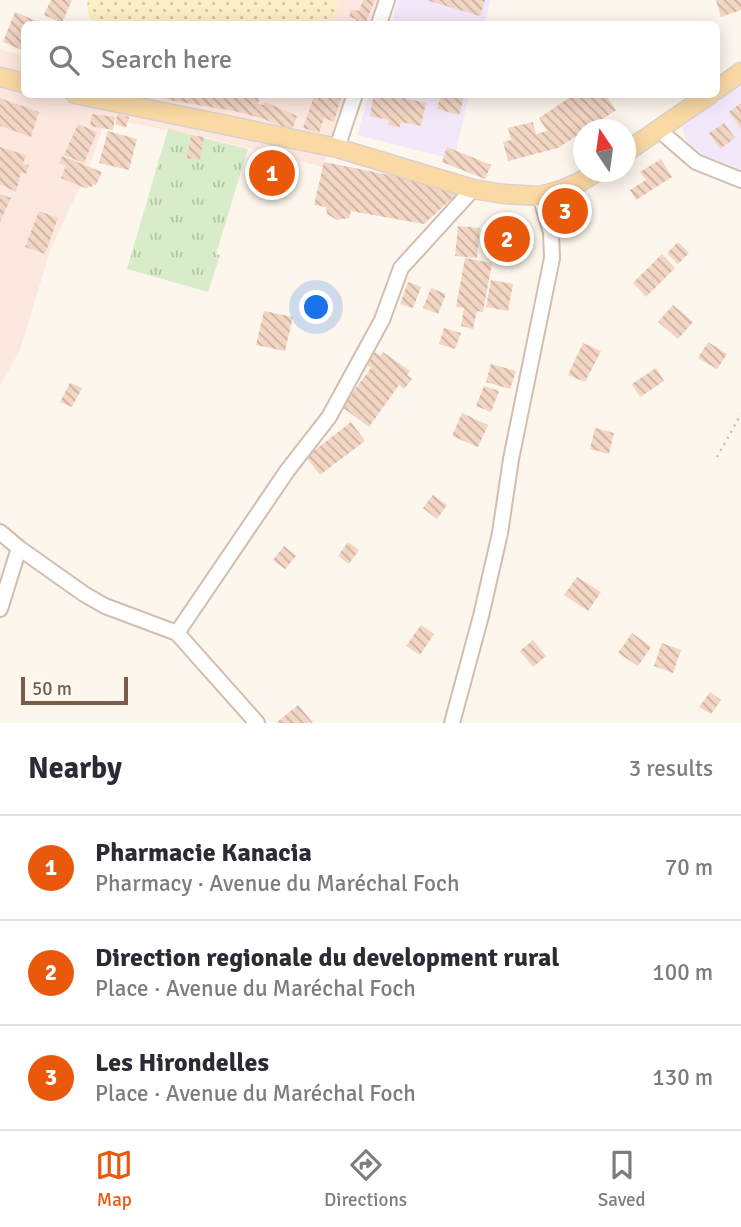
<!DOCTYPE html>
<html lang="en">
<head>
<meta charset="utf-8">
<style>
  :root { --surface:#fff; --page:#f7f7f7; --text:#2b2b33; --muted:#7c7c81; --line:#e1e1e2; --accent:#ea580c }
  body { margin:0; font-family:Signika,sans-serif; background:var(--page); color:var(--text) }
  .compass { position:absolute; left:573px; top:119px; width:63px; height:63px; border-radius:50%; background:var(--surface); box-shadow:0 4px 18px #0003; rotate:347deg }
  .scale { position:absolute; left:21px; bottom:18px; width:107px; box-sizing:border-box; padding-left:7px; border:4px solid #7a5c4d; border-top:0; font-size:19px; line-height:24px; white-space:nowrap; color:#7a5c4d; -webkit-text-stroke:5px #fffaf3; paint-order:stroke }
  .you { position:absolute; left:317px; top:308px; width:24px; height:24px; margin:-18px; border:5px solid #fff; border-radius:50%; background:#1a73e8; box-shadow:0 0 0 10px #1a73e833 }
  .badge { display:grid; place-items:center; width:46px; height:46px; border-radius:50%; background:var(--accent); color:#fff; font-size:23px; font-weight:700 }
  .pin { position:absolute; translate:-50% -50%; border:4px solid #fff; box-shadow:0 2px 7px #0006 }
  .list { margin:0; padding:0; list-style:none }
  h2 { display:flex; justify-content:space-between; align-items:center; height:91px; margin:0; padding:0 28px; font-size:30px }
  h2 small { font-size:23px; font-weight:400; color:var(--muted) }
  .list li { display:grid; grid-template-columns:46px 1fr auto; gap:21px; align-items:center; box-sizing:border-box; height:105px; padding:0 28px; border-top:2px solid var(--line) }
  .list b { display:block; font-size:26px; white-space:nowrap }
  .list p { margin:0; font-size:23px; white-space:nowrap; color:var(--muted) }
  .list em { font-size:23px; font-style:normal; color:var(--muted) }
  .icon { flex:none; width:38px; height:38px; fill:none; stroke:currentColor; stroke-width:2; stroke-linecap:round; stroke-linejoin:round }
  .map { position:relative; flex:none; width:741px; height:723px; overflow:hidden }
  .search { position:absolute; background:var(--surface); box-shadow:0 4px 18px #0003; left:21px; right:21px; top:21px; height:77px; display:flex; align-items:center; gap:18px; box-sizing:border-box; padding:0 24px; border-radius:10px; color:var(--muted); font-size:26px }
  .sheet { height:406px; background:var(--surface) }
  nav { display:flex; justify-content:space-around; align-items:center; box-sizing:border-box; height:98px; border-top:2px solid var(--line); background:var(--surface); font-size:19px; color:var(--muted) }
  nav a { display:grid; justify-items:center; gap:4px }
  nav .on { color:var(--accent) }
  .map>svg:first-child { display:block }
  .commercial { fill:#fde8e0 }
  .education { fill:#f3e8fa }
  .grass { fill:url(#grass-tufts) }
  .sand { fill:url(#sand-dots) }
  .building { fill:url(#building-back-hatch) }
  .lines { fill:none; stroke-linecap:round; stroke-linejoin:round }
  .minor-casing { stroke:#d1beb0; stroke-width:18 }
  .major-casing { stroke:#dad1cd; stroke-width:21 }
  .path { stroke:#d9b8a5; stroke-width:2.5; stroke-dasharray:2 5; stroke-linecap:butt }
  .minor { stroke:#fff; stroke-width:14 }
  .major { stroke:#fbd9a5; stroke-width:18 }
</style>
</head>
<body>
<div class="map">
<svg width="741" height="723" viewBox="0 0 741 723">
  <defs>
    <pattern id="grass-tufts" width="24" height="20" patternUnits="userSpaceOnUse" patternTransform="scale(1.75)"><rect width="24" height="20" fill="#d8ecc9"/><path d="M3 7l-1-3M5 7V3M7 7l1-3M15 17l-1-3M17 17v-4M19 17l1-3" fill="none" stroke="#b4c2a5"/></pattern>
    <pattern id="sand-dots" width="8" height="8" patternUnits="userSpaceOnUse" patternTransform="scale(1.75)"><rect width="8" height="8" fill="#fcefc7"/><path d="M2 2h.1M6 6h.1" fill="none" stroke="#d1c5a4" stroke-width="1.8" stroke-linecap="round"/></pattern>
    <pattern id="building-back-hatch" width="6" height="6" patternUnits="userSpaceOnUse" patternTransform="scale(1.75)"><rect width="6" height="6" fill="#f3d5c3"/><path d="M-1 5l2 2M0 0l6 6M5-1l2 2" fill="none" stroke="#cab0a1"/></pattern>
  </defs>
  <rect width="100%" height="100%" fill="#fdf6ec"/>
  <!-- commercial -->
  <path class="commercial" d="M 339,0 L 379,0 L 371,24 L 331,24 Z
    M 0,49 L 24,56 L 24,94 L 298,94 L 307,96 L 308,95 L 347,95 L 323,167 L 204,137 L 104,118 L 101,133 L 89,167 L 50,251 L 20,350 L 0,386 Z"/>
  <!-- education -->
  <path class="education" d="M 398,0 L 490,0 L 485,24 L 391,24 Z
    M 741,75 L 741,169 L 700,154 L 685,139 L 682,124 L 685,113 Z
    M 369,95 L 469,95 L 456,151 L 447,147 L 444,157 L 357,135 Z"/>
  <!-- grass -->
  <path class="grass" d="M 168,129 L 248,149 L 216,254 L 220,255 L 208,292 L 127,269 Z"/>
  <!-- sand -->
  <path class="sand" d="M 88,0 L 339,0 L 331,24 L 95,24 C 88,16 86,11 88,0 Z"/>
  <!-- building -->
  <path class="building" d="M 51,0 L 72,0 L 62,23 L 44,15 Z
    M 363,0 L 375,0 L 365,24 L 354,24 L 356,19 L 349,17 L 351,10 L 359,11 Z
    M 426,0 L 485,0 L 480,16 Z
    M 716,0 L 741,0 L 741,10 L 721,17 Z
    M 15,12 L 39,22 L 38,24 L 24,24 L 24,51 L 3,42 Z
    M 151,94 L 169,94 L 174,97 L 175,94 L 222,94 L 237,98 L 238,94 L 247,94 L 259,98 L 258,104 L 264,105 L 265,102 L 297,116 L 292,130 L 261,118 L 234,111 L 169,100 Z
    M 316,94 L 342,94 L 334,122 L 324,118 L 319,133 L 303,128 L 312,102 Z
    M 374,94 L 384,94 L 426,103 L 421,126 L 401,122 L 400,127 L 388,125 L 389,120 L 370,116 Z
    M 441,94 L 465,94 L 459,115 L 437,109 Z
    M 575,94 L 605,94 L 616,110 L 586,130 L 584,130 L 584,131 L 558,148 L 508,161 L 503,142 L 511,140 L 508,128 L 533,122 L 536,134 L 547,131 L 539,118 Z
    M 0,98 L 39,112 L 31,137 L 0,126 Z
    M 741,103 L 741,129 L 729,112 Z
    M 92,114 L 115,117 L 113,130 L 90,126 Z
    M 118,114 L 129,117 L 126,128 L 115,124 Z
    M 724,123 L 735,138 L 720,149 L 709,133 Z
    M 78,124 L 97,132 L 84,163 L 64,155 Z
    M 108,131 L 137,139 L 129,170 L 99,163 Z
    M 191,135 L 204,137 L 200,160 L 187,158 Z
    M 0,147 L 26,155 L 23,164 L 29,165 L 26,174 L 21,172 L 16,192 L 0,184 Z
    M 447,147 L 491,165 L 485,179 L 442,162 Z
    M 62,156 L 102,172 L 96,185 L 93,184 L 92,187 L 88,186 L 87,189 L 61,178 L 66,166 L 59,163 Z
    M 254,156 L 296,165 L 291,191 L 248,182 Z
    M 661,159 L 672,177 L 636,200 L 630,190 L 646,180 L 640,172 Z
    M 324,162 L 455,188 L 457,194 L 424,224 L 351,211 L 349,218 L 337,220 L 327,214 L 326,207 L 314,205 Z
    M 0,194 L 11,198 L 0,222 Z
    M 563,195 L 578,197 L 570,227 L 557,226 L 556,215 L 557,205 Z
    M 39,211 L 58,218 L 45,254 L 25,247 Z
    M 458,226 L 480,228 L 477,258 L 455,256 Z
    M 486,226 L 528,228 L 527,253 L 485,251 Z
    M 678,242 L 689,253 L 678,264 L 667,253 Z
    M 662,254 L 675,268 L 646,297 L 633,283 Z
    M 465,258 L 492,263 L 483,312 L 477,311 L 473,329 L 461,326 L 464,308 L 456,307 Z
    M 491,280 L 513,284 L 508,311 L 486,307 Z
    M 408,282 L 421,287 L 413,308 L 400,304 Z
    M 431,288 L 446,294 L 438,314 L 423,308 Z
    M 673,305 L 693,322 L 678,339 L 658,322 Z
    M 264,311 L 293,317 L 285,351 L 256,345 Z
    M 444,328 L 461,333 L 455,349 L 439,344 Z
    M 708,342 L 727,354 L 717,369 L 698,358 Z
    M 583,343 L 601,351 L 585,382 L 568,375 Z
    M 375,352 L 380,356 L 383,352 L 410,371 L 407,375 L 412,379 L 404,389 L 399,385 L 369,427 L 342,407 L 371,368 L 366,364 Z
    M 491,364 L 516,371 L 510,389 L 486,382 Z
    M 656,368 L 664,381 L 640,397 L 632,384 Z
    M 70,383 L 82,388 L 72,407 L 60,402 Z
    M 484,386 L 499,391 L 491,412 L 476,406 Z
    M 462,413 L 488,425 L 478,447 L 452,436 Z
    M 351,422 L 365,441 L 320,475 L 306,457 Z
    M 595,428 L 614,433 L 609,454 L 590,449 Z
    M 433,495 L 447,505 L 437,519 L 423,508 Z
    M 348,542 L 359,550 L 349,564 L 338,556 Z
    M 284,546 L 296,556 L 285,569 L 273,560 Z
    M 577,577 L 601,592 L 588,611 L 564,595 Z
    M 421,625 L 434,634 L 420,655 L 406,646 Z
    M 632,633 L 651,647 L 638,666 L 618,653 Z
    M 533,640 L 546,656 L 533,667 L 520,651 Z
    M 662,643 L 681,650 L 673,673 L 654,666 Z
    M 710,692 L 721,700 L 711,714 L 699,707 Z
    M 298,705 L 313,723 L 276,723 Z"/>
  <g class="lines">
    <!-- minor casing -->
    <g class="minor-casing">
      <path id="minor" d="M 379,24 L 387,0
        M 659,130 L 696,162 L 741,180
        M 337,148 L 355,94
        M 0,532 L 19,548 L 84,594 L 105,606 L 177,633 L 257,723
        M 0,609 L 19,548
        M 177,633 L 287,471 L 329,417 L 382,320 L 401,268 L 473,189
        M 452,723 L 481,616 L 500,533 L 511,459 L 552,258 L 551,232 L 540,196"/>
    </g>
    <!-- major casing -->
    <g class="major-casing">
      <path id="major" d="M 0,77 L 24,83
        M 716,90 L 741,72
        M 75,94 L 337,148 L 473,189 L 504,194 L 540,196 L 561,190 L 580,182 L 596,172
        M 626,152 L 710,94"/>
    </g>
    <!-- path -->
    <path class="path" d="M 717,457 L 741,414"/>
    <!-- minor -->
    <use href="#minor" class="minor"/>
    <!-- major -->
    <use href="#major" class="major"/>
  </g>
</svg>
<svg class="compass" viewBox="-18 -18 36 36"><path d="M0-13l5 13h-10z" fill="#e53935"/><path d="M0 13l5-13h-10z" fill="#7c7c81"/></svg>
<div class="scale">50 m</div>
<div class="you"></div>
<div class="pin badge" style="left:272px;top:173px">1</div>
<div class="pin badge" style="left:507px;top:239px">2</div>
<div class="pin badge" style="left:565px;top:211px">3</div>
<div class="search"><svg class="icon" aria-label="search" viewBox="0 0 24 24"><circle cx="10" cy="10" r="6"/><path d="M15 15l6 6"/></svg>Search here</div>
</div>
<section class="sheet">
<h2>Nearby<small>3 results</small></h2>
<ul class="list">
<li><span class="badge">1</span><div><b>Pharmacie Kanacia</b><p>Pharmacy · Avenue du Maréchal Foch</p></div><em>70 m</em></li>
<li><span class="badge">2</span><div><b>Direction regionale du development rural</b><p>Place · Avenue du Maréchal Foch</p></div><em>100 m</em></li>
<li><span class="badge">3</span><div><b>Les Hirondelles</b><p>Place · Avenue du Maréchal Foch</p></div><em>130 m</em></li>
</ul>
</section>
<nav>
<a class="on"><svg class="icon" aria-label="map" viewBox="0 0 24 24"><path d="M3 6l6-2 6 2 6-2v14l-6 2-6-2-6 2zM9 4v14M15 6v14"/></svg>Map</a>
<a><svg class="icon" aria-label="directions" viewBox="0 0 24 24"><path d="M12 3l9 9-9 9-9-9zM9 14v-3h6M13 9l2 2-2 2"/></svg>Directions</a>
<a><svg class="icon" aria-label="saved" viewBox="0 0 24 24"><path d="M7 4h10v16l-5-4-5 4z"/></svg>Saved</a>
</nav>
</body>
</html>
